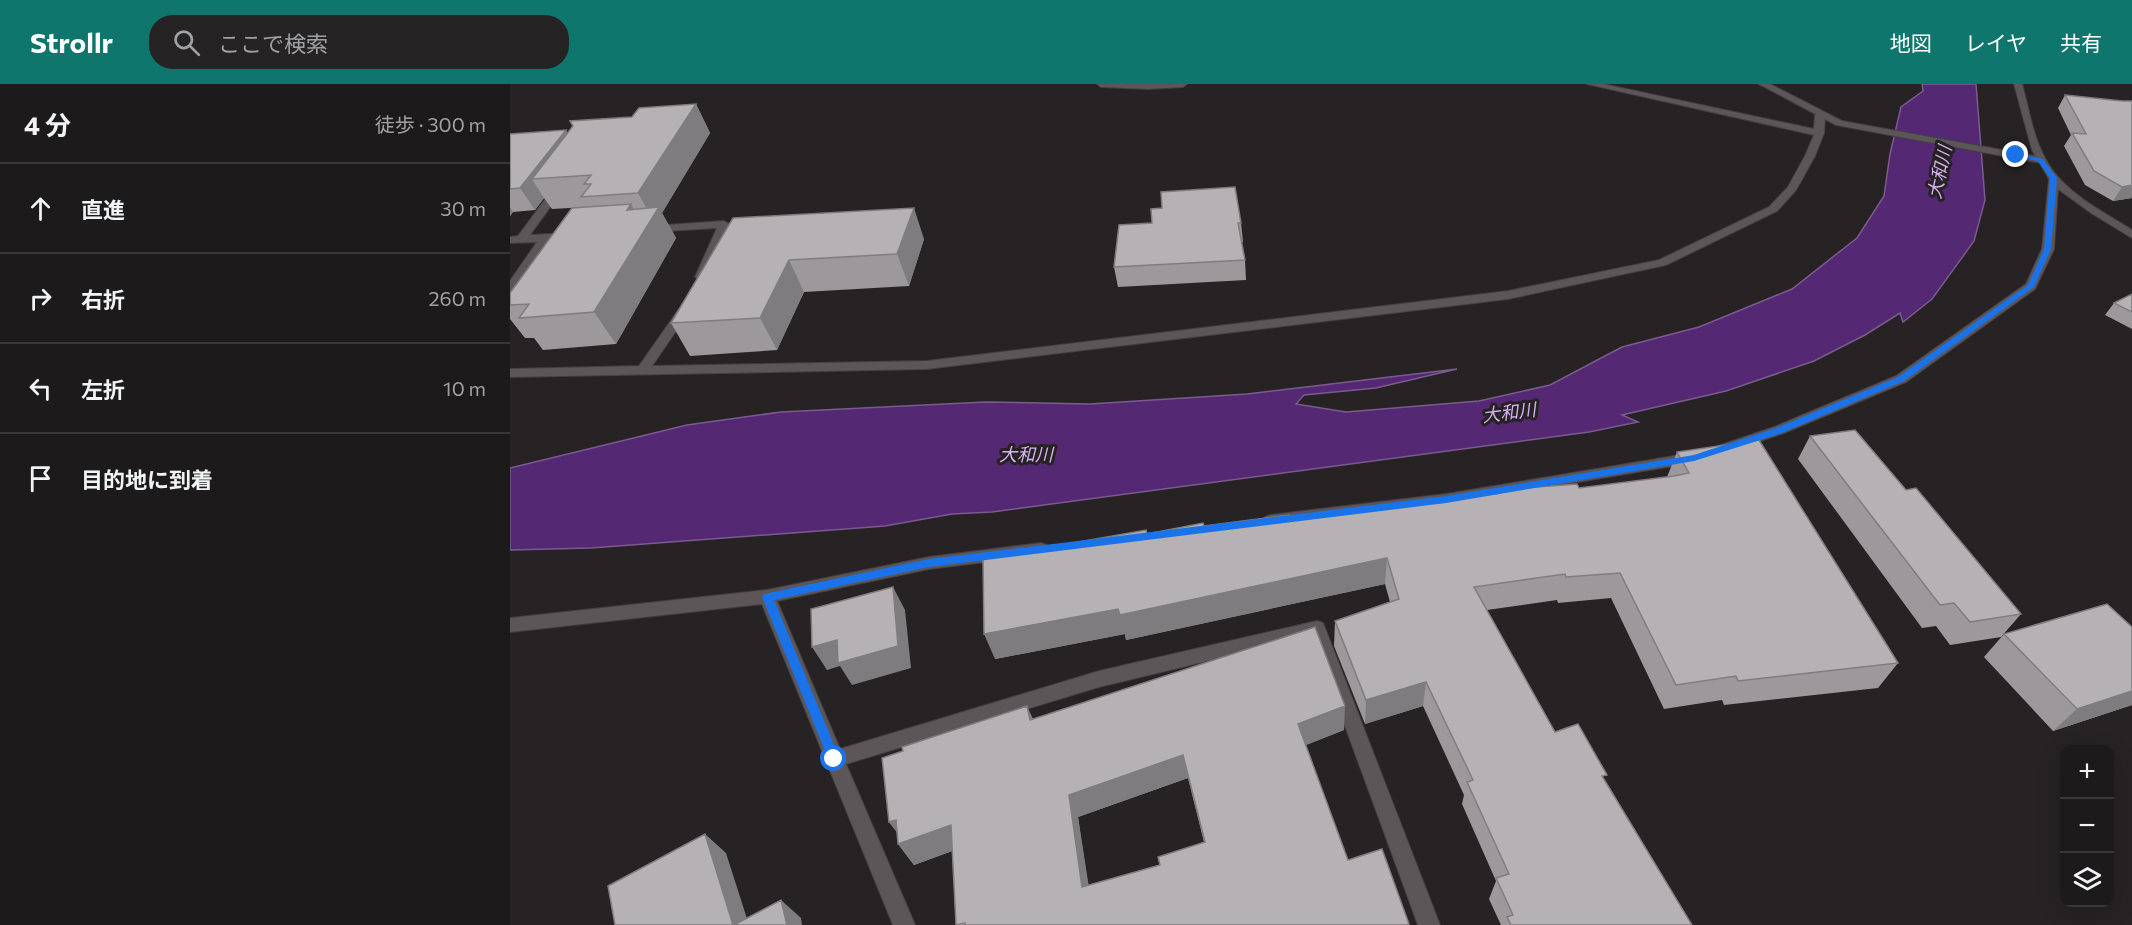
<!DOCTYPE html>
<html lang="ja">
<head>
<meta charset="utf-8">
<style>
  :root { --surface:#1d1a1b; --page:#252324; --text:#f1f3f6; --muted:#a0a1a3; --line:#3b383a; --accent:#0f766e }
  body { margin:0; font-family:Commissioner,"Noto Sans JP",sans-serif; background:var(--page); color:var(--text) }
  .controls { position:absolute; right:18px; bottom:18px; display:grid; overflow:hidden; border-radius:12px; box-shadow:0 6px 24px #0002 }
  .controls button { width:54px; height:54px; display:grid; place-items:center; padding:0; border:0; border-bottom:2px solid var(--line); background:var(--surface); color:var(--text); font:30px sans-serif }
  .stop { position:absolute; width:18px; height:18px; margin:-14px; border:4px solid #1a73e8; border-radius:50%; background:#fff }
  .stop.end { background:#1a73e8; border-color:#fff; box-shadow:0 2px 6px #0008 }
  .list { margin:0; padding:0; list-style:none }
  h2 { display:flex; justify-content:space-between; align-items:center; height:78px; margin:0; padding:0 24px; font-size:26px }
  h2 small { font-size:20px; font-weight:400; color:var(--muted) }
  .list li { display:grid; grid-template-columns:39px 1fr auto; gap:18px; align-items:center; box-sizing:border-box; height:90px; padding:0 24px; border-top:2px solid var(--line) }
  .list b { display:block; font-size:22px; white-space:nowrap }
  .list em { font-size:20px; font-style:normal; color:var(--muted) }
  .icon { flex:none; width:33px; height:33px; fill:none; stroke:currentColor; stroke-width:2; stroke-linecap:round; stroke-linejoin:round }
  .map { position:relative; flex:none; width:1622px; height:841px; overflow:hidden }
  header { display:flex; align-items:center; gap:36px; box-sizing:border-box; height:84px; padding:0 30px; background:var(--accent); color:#fff }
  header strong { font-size:28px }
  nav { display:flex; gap:33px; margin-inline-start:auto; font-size:21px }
  .search { width:420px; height:54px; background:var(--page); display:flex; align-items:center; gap:15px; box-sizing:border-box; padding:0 21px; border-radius:24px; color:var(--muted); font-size:22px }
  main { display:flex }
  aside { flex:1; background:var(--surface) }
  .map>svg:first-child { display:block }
  .water { fill:#542872; stroke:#7b5b8f; stroke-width:1.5 }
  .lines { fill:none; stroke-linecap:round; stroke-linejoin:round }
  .minor-casing { stroke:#433f41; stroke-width:2 }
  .tertiary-casing { stroke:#433f41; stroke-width:2 }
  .minor { fill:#5c5658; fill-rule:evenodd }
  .tertiary { fill:#5c5658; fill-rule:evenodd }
  .wall { fill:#9d989c; fill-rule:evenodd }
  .shaded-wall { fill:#7f7c7f }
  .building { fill:#b6b1b5; stroke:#7f7c7f; stroke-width:1.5; fill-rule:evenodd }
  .route { fill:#1a73e8 }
  .labels { text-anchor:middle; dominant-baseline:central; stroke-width:6; stroke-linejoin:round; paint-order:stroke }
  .water-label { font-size:18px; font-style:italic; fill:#d5b3f2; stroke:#272224 }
</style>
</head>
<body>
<header>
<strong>Strollr</strong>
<div class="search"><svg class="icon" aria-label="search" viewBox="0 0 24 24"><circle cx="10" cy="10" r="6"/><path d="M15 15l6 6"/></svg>ここで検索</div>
<nav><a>地図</a><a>レイヤ</a><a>共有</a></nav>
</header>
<main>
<aside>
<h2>4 分<small>徒歩 · 300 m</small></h2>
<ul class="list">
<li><svg class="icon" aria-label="ahead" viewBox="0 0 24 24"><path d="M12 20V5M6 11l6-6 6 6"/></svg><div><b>直進</b></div><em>30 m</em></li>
<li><svg class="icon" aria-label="right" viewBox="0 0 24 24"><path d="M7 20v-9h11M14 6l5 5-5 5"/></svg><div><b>右折</b></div><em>260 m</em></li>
<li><svg class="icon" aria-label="left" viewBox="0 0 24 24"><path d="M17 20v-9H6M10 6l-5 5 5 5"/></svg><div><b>左折</b></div><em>10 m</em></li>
<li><svg class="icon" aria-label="arrive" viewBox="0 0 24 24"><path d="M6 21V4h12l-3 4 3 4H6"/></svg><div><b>目的地に到着</b></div></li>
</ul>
</aside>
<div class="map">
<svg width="1622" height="841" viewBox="0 0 1622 841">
  <rect width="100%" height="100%" fill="#272224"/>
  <!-- water -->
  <path class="water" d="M 1412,0 L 1466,0 L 1475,116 L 1464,157 L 1422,215 L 1393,238 L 1390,229 L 1355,251 L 1304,277 L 1216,307 L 1112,331 L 1128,338 L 1079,348 L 482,428 L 442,430 L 375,442 L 81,464 L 0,466 L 0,384 L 177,341 L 271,328 L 476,318 L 580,320 L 737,310 L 947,285 L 866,304 L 794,311 L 786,320 L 836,328 L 969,317 L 1040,301 L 1112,263 L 1189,243 L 1282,205 L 1347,154 L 1374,112 L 1380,70 L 1391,23 L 1413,7 Z"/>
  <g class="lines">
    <!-- minor casing -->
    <g class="minor-casing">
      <path id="minor" d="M 587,0 L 677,0 L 673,3 L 638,5 L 591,3 Z
        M 1077,0 L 1093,0 L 1304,45 L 1305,31 L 1310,28 L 1315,31 L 1314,49 L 1305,72 L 1286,106 L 1267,127 L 1156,181 L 998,215 L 417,285 L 0,293 L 0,285 L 129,282 L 169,225 L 173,224 L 179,228 L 142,282 L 417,277 L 998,207 L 1149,176 L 1259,123 L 1278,103 L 1295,72 L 1304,51 Z
        M 1504,0 L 1512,0 C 1519,25 1523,53 1536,76 C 1553,108 1592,127 1622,146 L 1622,154 L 1581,129 L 1548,105 L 1544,165 L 1525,205 L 1396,298 L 1274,349 L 1218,368 L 1208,368 L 1206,365 L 1208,362 L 1264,343 L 1386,292 L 1516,200 L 1532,165 L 1539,95 L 1522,66 Z
        M 49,101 L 54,104 L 20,151 L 60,149 L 66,152 L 60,155 L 39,157 L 4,209 L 0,210 L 0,197 L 27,158 L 0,159 L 0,153 L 8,152 L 45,102 Z
        M 214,137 L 219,140 L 197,193 L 191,196 L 185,193 L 207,144 L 141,148 L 136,145 L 141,142 Z
        M 1182,369 L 1189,374 L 1187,378 L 936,420 L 760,443 L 755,441 L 752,437 L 755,433 L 760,431 L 936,410 Z
        M 531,459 L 537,461 L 539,465 L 537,469 L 531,471 L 419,485 L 267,517 L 330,665 L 589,587 L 807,537 L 813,539 L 815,544 L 930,841 L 908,841 L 802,552 L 589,603 L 336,680 L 405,841 L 383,841 L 252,520 L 0,548 L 0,534 L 257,506 L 419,473 Z"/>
    </g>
    <!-- tertiary casing -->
    <g class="tertiary-casing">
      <path id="tertiary" d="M 1249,0 L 1260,0 L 1332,37 L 1531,73 L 1536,76 L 1531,79 L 1326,41 Z"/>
    </g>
    <!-- minor -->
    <use href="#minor" class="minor"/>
    <!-- tertiary -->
    <use href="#tertiary" class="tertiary"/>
  </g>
  <!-- wall -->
  <path class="wall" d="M 1555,11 L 1612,17 L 1622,17 L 1622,114 L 1603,117 L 1575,101 L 1554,62 L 1561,51 L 1548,24 Z
    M 186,20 L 200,49 L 152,129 L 166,154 L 106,260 L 33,266 L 24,254 L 15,254 L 0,235 L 0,209 L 77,123 L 42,125 L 34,114 L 25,126 L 3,128 L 0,132 L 0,50 L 58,49 L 122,33 Z
    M 223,134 L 414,155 L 399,202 L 294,208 L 267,266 L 180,272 L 161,239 Z
    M 642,139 L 731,139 L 733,158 L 731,159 L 735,176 L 736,196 L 608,203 L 604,183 Z
    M 1622,210 L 1622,245 L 1595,231 L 1604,219 Z
    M 1300,352 L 1396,406 L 1511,530 L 1491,553 L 1440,561 L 1426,542 L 1412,544 L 1288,375 Z
    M 1167,368 L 1388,579 L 1368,604 L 1214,621 L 1212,616 L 1154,625 L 1101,514 L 1048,519 L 1047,516 L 977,526 L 1045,648 L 1095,696 L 1182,841 L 991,841 L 979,815 L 986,797 L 952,720 L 954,711 L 913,622 L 855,640 L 824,562 L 825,537 L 880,518 L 875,500 L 616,556 L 615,550 L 485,575 L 637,450 L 694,442 L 780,436 L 988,410 L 989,406 L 1069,404 L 1157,393 Z
    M 1494,550 L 1622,621 L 1543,647 L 1474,573 Z
    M 523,635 L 834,646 L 795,661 L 838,776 L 899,840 L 446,841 L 442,767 L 404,781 L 388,760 L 387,748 L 379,738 ZM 678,694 L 694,758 L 650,781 L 578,801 L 568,733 Z"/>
  <!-- shaded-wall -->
  <path class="shaded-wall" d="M 186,20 L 200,49 L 152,129 L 166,154 L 106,260 L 84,228 L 117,126 L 121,120 L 135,145 L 142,134 L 128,109 Z
    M 56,46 L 69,67 L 22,95 L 34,114 L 25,126 L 10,104 Z
    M 1622,101 L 1622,114 L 1603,117 L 1612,103 Z
    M 0,123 L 3,128 L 0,132 Z
    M 404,124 L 414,155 L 399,202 L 387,170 Z
    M 279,176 L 294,208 L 267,266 L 250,234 Z
    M 877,474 L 875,500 L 616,556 L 615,550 L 485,575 L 474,550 Z
    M 383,503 L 395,526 L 401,584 L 342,601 L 330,582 L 317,586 L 302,563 L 327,556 Z
    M 916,598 L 913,622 L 855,640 L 856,616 Z
    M 1622,607 L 1622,621 L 1543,647 L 1567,625 Z
    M 517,622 L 528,646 L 520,636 Z
    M 835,622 L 834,646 L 789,664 L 788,640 Z
    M 673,671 L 678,694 L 568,733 L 582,823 L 572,803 L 559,711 Z
    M 386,736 L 441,741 L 456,762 L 404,781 L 388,760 L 394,758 L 379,738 Z
    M 195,750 L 216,769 L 239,841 L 223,841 Z
    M 271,816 L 291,834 L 292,841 L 277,841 Z"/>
  <!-- building -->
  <path class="building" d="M 1555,11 L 1612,17 L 1622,17 L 1622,101 L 1612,103 L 1584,87 L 1562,49 L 1576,50 Z
    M 186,20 L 128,109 L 71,113 L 81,100 L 74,100 L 81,91 L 22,95 L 63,42 L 60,37 L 122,33 L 129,24 Z
    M 56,46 L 10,104 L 0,105 L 0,50 Z
    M 725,103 L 731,139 L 728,139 L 735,176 L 604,183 L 609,141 L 642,139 L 641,125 L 652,124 L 651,108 Z
    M 121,120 L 117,126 L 149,123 L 84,228 L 9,234 L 19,220 L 0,221 L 0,209 L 62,124 Z
    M 404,124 L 387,170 L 279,176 L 250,234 L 161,239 L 223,134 Z
    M 1622,210 L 1622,228 L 1604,219 Z
    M 1345,346 L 1396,406 L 1406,404 L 1511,530 L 1460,538 L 1444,519 L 1430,521 L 1300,352 Z
    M 1249,356 L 1388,579 L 1228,597 L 1226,592 L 1166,601 L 1110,489 L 1056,493 L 1055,490 L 964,503 L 1045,648 L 1068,640 L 1097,691 L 1092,692 L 1182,841 L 1001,841 L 997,833 L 1003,831 L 986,794 L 999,790 L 957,698 L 963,696 L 916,598 L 856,616 L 825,537 L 889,515 L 877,474 L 610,531 L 608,525 L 474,550 L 473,475 L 636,446 L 637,450 L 693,439 L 694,442 L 779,431 L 780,436 L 990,409 L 989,406 L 1067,400 L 1069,404 L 1164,392 L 1179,389 L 1167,368 Z
    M 383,503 L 388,562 L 328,579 L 327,556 L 302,563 L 301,525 Z
    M 1597,520 L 1622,543 L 1622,607 L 1567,625 L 1494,550 Z
    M 805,543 L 835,622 L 788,640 L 838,776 L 872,765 L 899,840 L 896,841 L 455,841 L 455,839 L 446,841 L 441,741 L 388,760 L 386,736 L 379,738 L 372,674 L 393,667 L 392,663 L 517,622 L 520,636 ZM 673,671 L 695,758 L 648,773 L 650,781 L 572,803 L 559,711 Z
    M 195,750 L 223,841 L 105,841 L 98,802 Z
    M 271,816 L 277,841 L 224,841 Z"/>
  <!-- route -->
  <path class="route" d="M 1506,69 L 1533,75 L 1547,94 L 1541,165 L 1524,203 L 1394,297 L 1272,349 L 1184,377 L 936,419 L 419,483 L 264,516 L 330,675 L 328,679 L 320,679 L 252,513 L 254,510 L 419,475 L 936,412 L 1184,371 L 1266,344 L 1388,293 L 1518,201 L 1534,165 L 1540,94 L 1528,77 L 1504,72 Z"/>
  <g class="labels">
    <!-- water labels -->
    <g class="water-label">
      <text transform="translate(1429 88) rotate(-78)">大和川</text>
      <text transform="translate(999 328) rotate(-7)">大和川</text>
      <text x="516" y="370">大和川</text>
    </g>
  </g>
</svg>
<div class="controls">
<button>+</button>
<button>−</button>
<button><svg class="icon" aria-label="layers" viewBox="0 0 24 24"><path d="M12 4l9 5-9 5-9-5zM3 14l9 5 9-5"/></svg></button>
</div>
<div class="stop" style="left:324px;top:675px"></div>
<div class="stop end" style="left:1506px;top:71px"></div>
</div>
</main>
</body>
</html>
